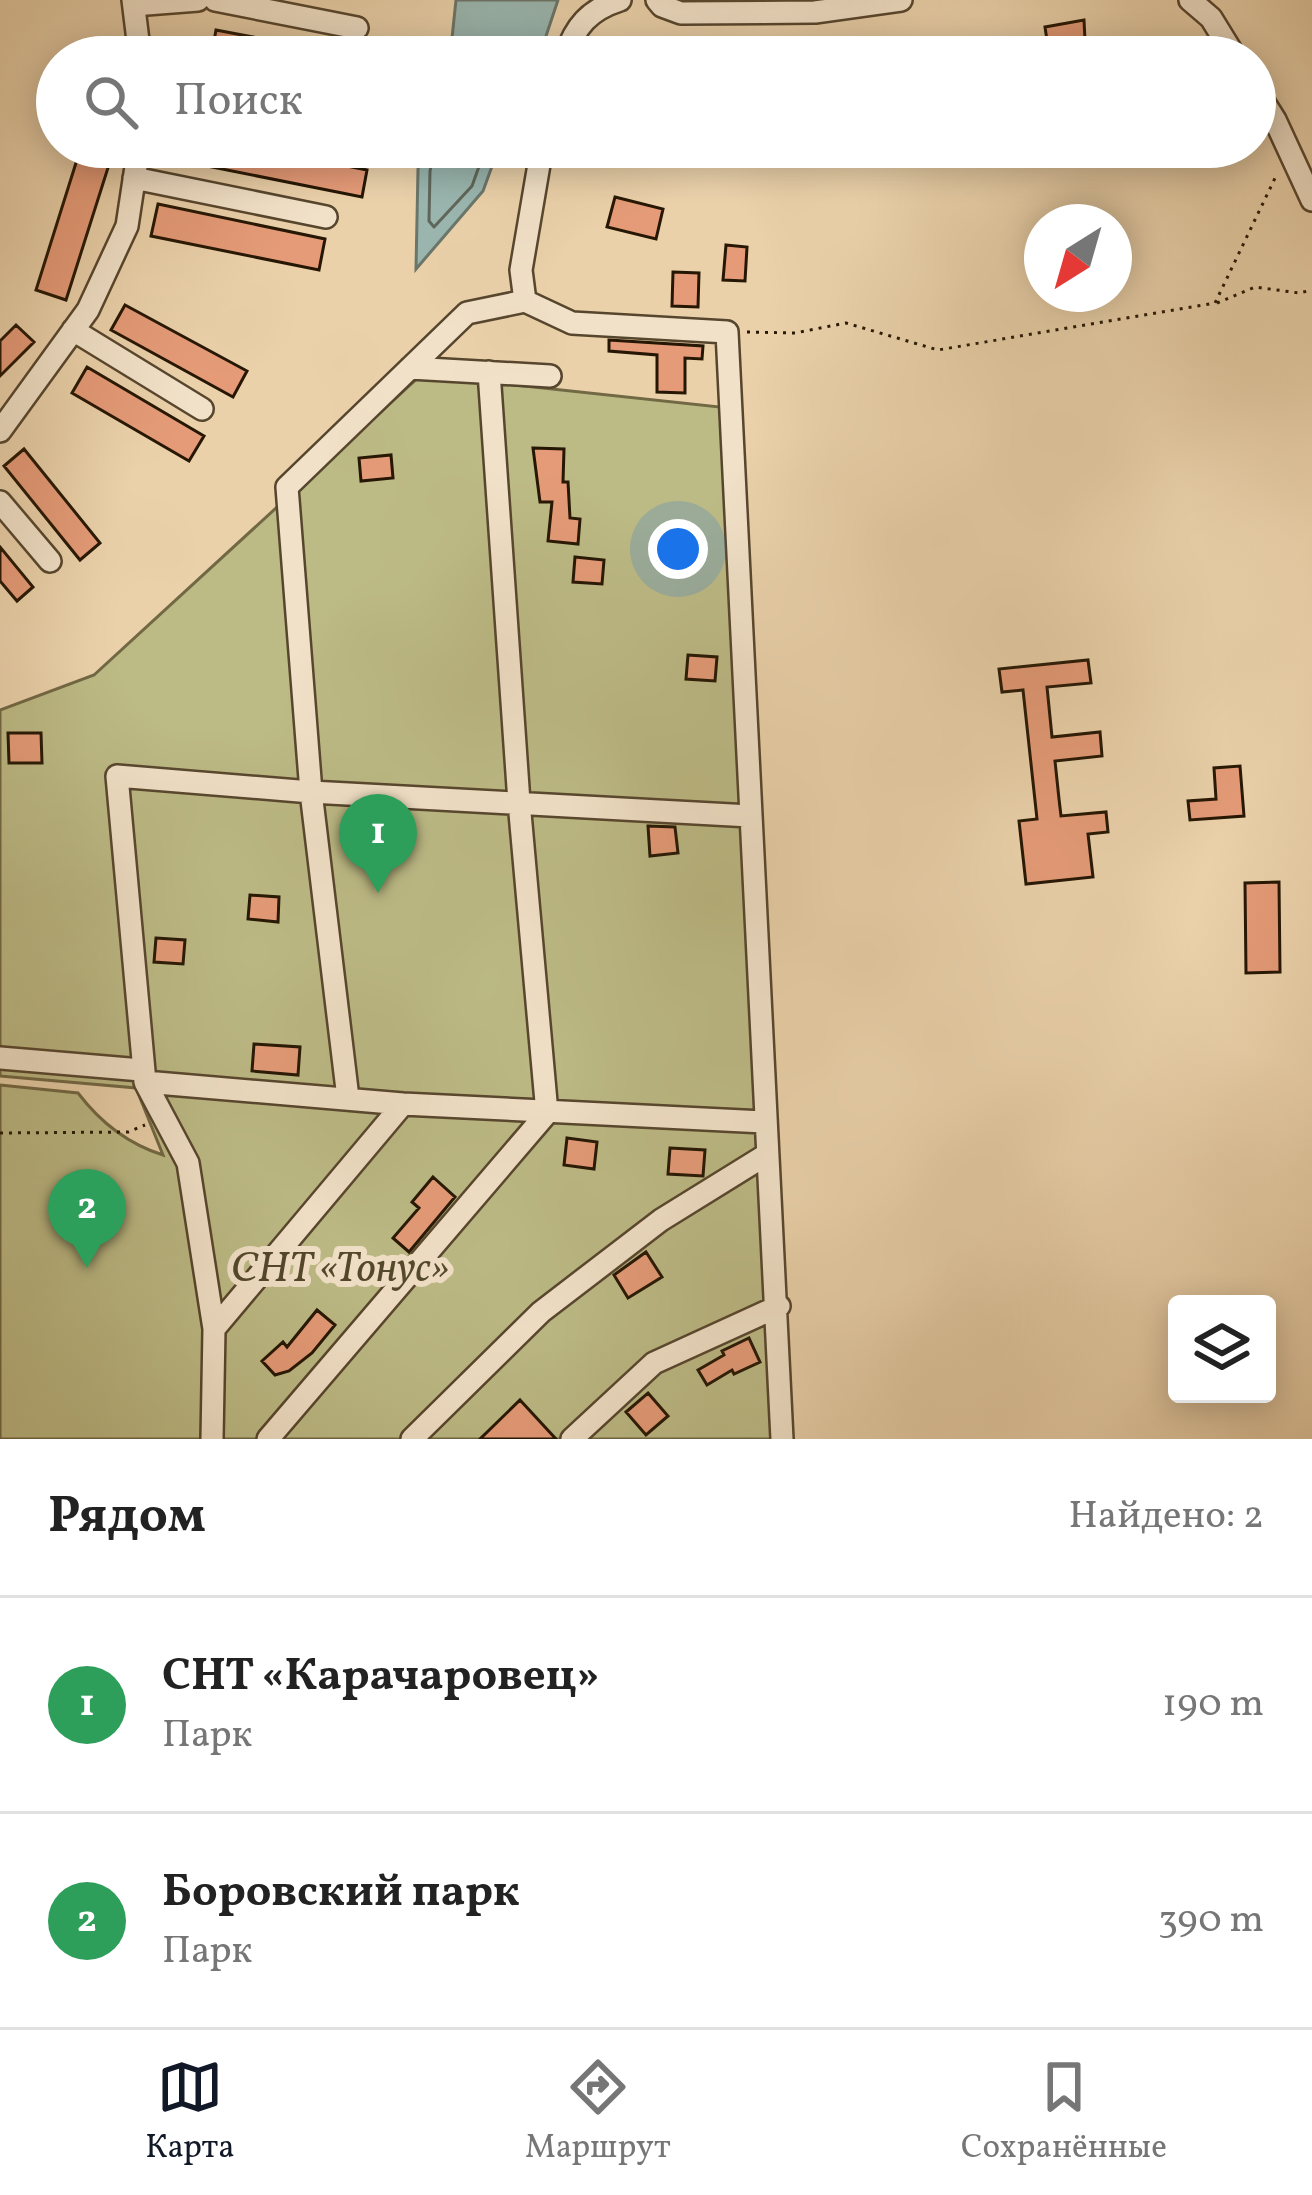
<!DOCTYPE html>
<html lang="ru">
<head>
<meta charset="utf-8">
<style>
  :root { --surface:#fff; --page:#f2f2f2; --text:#222; --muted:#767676; --line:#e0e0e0; --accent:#111827 }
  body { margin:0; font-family:Vollkorn,serif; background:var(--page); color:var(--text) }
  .controls { position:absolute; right:36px; bottom:36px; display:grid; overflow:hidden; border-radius:12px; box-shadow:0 6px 30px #0003 }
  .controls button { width:108px; height:108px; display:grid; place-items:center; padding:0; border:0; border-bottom:3px solid var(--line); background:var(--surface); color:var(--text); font:60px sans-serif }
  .compass { position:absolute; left:1024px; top:204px; width:108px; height:108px; border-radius:50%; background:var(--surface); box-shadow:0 6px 30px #0003; rotate:217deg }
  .you { position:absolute; left:678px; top:549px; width:42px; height:42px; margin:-30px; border:9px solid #fff; border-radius:50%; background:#1a73e8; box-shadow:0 0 0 18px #1a73e833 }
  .badge { display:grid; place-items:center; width:78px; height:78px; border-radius:50%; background:var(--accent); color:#fff; font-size:39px; font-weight:700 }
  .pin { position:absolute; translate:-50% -99px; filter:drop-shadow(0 3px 6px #0008) }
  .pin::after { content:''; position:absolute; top:63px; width:42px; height:36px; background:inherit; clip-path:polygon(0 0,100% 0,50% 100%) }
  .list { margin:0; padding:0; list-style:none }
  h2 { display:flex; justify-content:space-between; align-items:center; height:156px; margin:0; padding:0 48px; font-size:51px }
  h2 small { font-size:39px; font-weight:400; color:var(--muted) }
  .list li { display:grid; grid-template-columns:78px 1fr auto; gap:36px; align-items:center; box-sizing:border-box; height:216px; padding:0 48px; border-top:3px solid var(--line) }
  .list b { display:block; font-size:45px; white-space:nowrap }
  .list p { margin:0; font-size:39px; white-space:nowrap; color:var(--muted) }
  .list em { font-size:39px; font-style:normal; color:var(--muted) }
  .icon { flex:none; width:66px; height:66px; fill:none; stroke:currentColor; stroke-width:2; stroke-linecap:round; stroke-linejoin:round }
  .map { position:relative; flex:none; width:1312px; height:1439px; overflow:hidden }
  .search { position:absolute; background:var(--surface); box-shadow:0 6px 30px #0003; left:36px; right:36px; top:36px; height:132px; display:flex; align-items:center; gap:30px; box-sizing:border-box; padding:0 42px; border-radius:66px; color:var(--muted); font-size:45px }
  .sheet { height:588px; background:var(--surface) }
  nav { display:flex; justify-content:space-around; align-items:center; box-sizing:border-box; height:168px; border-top:3px solid var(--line); background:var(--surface); font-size:33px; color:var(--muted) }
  nav a { display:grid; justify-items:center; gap:6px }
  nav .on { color:var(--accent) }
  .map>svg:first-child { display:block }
  .green { fill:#bcba85; stroke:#716844; stroke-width:3 }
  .water { fill:#99b6af; stroke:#6b766b; stroke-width:3 }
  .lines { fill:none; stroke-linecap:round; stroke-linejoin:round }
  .shore { stroke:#60665a; stroke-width:3 }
  .building { fill:#e59b78; stroke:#261704; stroke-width:3 }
  .minor-casing { stroke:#57462e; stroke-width:26 }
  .path { stroke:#261704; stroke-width:3; stroke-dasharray:3 6; stroke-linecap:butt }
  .minor { stroke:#f1e1c8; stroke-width:21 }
  .labels { text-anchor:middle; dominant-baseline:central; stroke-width:12; stroke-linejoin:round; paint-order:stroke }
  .park-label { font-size:42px; font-style:italic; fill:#53482b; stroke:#f1e1c8 }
</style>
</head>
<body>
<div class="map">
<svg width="1312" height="1439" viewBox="0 0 1312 1439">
  <rect width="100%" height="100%" fill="#ead1aa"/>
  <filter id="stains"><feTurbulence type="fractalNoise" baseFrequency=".00167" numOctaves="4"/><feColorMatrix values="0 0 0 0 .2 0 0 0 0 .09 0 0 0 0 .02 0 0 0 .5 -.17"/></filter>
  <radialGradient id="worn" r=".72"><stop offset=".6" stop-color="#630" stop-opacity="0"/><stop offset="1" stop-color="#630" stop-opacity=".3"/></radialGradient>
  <!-- green -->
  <path class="green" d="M 421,375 L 720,407 L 772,1116 L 787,1439 L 0,1439 L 0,1085 L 78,1093 C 100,1122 128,1144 163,1155 L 136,1088 L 0,1076 L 0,710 L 94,675 Z"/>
  <!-- water -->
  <path class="water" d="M 456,0 L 558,0 L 539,57 L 450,57 Z
    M 426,147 L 499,147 L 483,191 L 416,269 L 418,169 Z"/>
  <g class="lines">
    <!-- shore -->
    <path class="shore" d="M 436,147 L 430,171 L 429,221 L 434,227 L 472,186 L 486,147"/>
  </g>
  <!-- building -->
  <path class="building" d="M 1084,20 L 1085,40 L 1062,41 L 1063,45 L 1048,47 L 1045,27 Z
    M 216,30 L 326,51 L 325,57 L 211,57 Z
    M 81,147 L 113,152 L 66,300 L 36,290 Z
    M 169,147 L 252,147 L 367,170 L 362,197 L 167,158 Z
    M 615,197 L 663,209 L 656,239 L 607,227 Z
    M 158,204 L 325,239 L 319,270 L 151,236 Z
    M 726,245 L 747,247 L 745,281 L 723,280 Z
    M 673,272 L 699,273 L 698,307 L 672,306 Z
    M 125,305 L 247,371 L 233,397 L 111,330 Z
    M 16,325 L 34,342 L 0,376 L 0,341 Z
    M 609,340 L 703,346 L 702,359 L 685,358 L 685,393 L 657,392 L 657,355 L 609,351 Z
    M 87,367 L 204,436 L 189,461 L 72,393 Z
    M 533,448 L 564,449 L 563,482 L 568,482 L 570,518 L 580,519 L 578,544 L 548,541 L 552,502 L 540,502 Z
    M 24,449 L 100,543 L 80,560 L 4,466 Z
    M 391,455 L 393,478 L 361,481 L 359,458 Z
    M 0,547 L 33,587 L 17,601 L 0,581 Z
    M 575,557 L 604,560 L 602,584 L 573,582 Z
    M 688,655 L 717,657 L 715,681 L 686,679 Z
    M 1088,660 L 1091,683 L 1047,687 L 1052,737 L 1100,732 L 1102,756 L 1055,761 L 1059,799 L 1061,816 L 1106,812 L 1108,832 L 1088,834 L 1093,877 L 1026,884 L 1019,821 L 1037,819 L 1023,690 L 1002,692 L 999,669 Z
    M 8,733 L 41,733 L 42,763 L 9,763 Z
    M 1240,766 L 1244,816 L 1190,820 L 1188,801 L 1216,799 L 1214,768 Z
    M 648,826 L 675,827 L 678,853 L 650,856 Z
    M 1279,882 L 1280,972 L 1246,973 L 1245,883 Z
    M 250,895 L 279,897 L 278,922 L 248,919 Z
    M 156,938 L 185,940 L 183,964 L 154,962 Z
    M 254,1044 L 300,1047 L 298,1075 L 252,1071 Z
    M 567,1138 L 597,1142 L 594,1169 L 564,1165 Z
    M 670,1148 L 705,1150 L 703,1176 L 668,1174 Z
    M 433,1177 L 455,1197 L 409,1252 L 393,1238 L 419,1208 L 412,1202 Z
    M 646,1252 L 662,1277 L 628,1298 L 614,1275 Z
    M 317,1310 L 335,1325 L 312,1353 L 289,1371 L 275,1375 L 262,1361 L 283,1342 L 287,1347 Z
    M 749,1338 L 760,1362 L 734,1374 L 732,1370 L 707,1385 L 698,1370 L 724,1355 L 722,1351 Z
    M 648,1393 L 668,1416 L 646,1435 L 626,1412 Z
    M 520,1400 L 556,1439 L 480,1439 Z"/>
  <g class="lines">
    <!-- minor casing -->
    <g class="minor-casing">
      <path id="minor" d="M 133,0 L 140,57
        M 215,0 L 357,28
        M 657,0 L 662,6 L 681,13 L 815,12 L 901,0
        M 1190,0 L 1211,18 L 1235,57
        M 134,5 L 198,0
        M 565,57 C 575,26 589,10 620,0
        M 1255,88 L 1275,120 L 1312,200
        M 542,147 L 521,270 L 525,301 L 572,323 L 727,332 L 782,1439
        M 134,178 L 326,217
        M 73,330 L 202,409
        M 410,368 L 550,376
        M 0,431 L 88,310 L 127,226 L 139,147
        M 0,502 L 50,561
        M 0,1058 L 141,1070
        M 145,1082 L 117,776 L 311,792 L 750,816
        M 348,1098 L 311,792 L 287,487 L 467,313 L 525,301
        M 214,1329 L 403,1104
        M 212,1439 L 214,1329 L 188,1163 L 145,1082 L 403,1104 L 764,1122
        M 268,1439 L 547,1113 L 519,802 L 489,372
        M 412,1439 L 541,1312 L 661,1220 L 766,1155
        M 572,1439 L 654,1363 L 779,1306"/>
    </g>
    <!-- path -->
    <path class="path" d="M 1217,303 L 1255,287 L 1299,293 L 1312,290
      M 747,332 L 795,333 L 846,323 L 938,350 L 1215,303 L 1277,174
      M 0,1133 L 128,1132 L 145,1125"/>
    <!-- minor -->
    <use href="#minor" class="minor"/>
  </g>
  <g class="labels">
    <!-- park labels -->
    <g class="park-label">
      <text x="340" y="1270">СНТ «Тонус»</text>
    </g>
  </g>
  <rect width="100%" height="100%" filter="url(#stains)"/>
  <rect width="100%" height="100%" fill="url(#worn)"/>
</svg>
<div class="controls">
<button><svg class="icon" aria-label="layers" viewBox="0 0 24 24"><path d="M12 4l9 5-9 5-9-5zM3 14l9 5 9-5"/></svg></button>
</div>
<svg class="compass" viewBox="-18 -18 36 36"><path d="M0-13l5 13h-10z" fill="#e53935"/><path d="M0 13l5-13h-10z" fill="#767676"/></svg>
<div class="you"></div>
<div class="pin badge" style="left:378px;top:893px;background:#2e9e5b">1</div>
<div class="pin badge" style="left:87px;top:1268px;background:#2e9e5b">2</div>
<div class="search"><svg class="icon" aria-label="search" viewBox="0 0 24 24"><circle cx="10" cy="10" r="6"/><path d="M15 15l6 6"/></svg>Поиск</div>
</div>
<section class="sheet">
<h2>Рядом<small>Найдено: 2</small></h2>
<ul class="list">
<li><span class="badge" style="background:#2e9e5b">1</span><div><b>СНТ «Карачаровец»</b><p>Парк</p></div><em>190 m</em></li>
<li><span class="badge" style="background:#2e9e5b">2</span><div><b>Боровский парк</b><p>Парк</p></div><em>390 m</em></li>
</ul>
</section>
<nav>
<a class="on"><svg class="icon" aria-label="map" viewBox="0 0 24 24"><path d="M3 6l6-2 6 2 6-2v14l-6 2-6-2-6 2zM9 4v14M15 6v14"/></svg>Карта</a>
<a><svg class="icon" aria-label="directions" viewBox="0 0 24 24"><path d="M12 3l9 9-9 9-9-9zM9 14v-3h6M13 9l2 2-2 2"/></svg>Маршрут</a>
<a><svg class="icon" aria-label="saved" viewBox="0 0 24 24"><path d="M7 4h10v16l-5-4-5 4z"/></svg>Сохранённые</a>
</nav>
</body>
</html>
